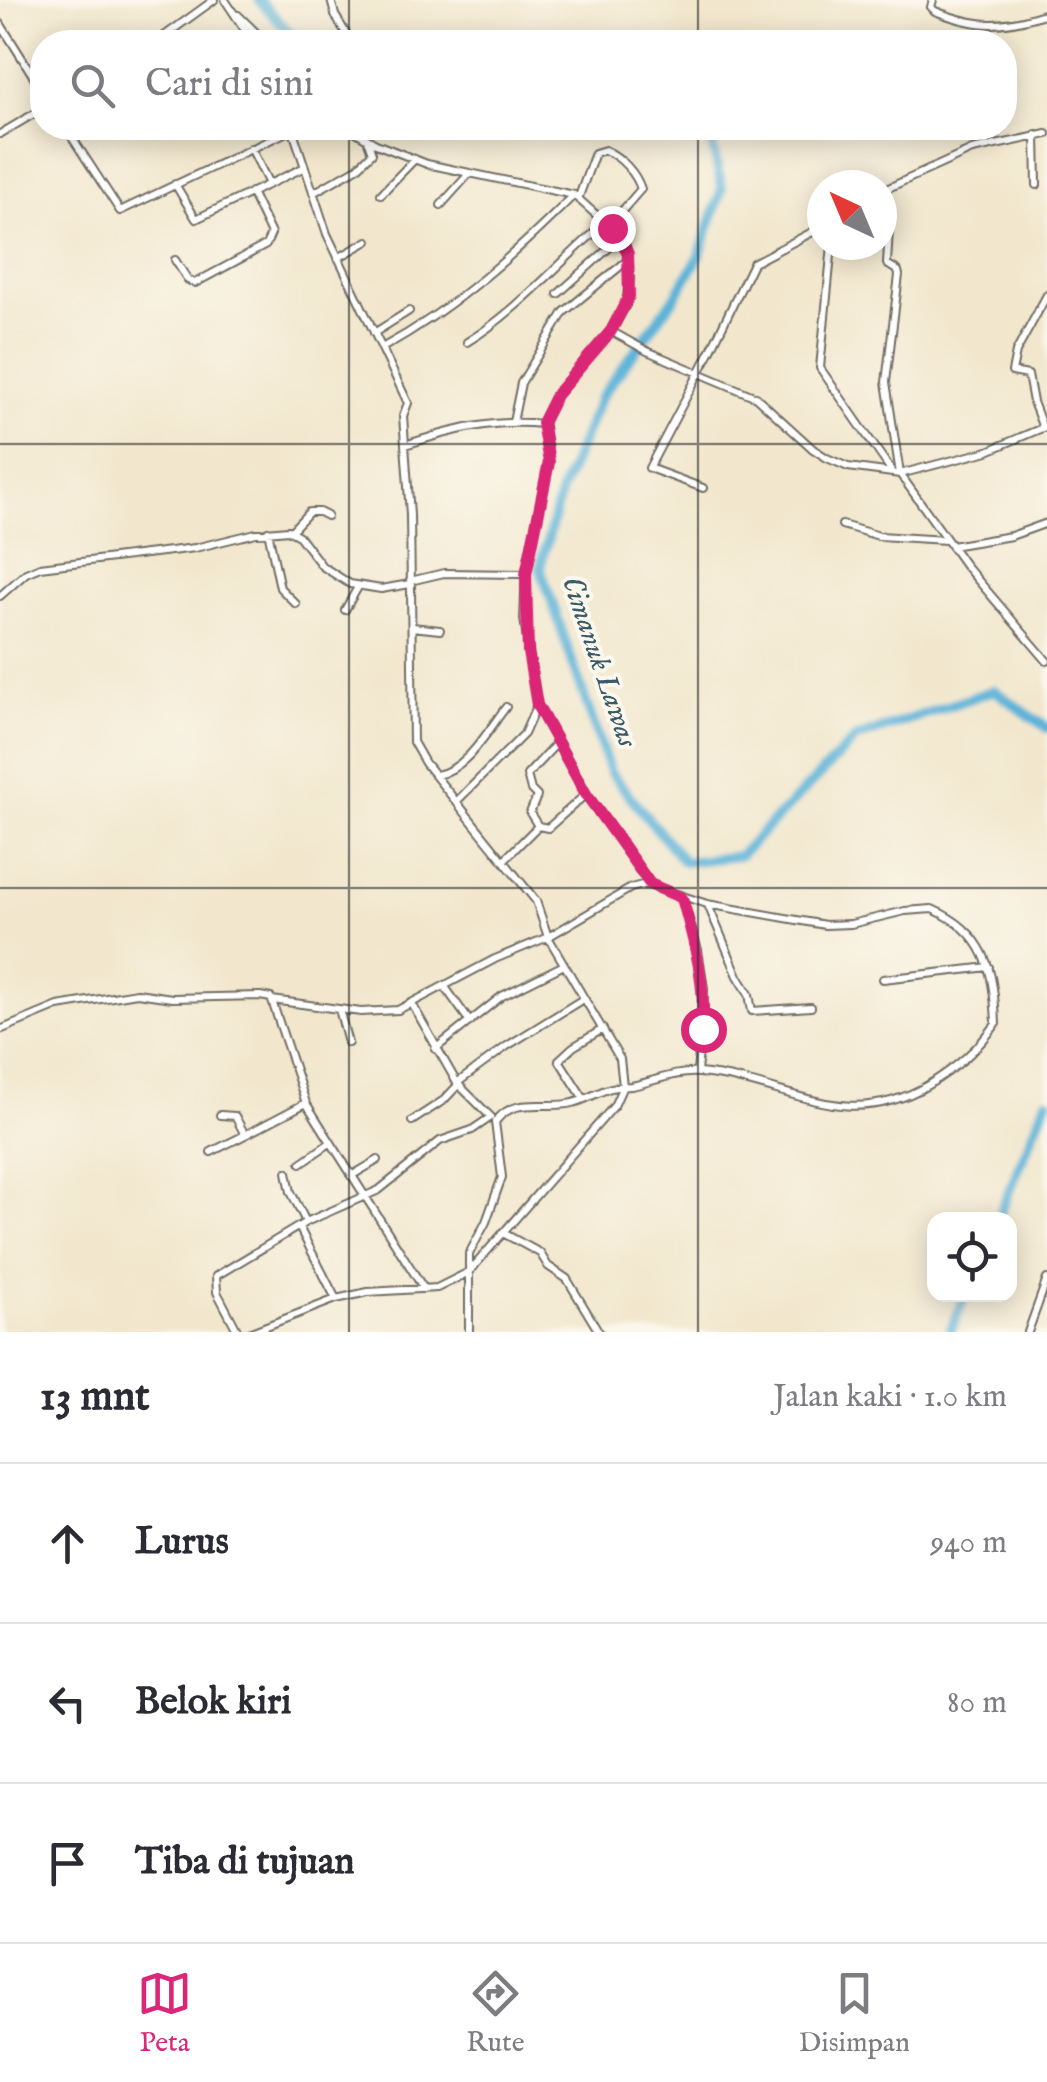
<!DOCTYPE html>
<html lang="id">
<head>
<meta charset="utf-8">
<style>
  :root { --surface:#fff; --page:#f2f2f3; --text:#2b2b33; --muted:#7c7c81; --line:#e1e1e2; --accent:#db2777 }
  body { margin:0; font-family:"IM FELL English",serif; background:var(--page); color:var(--text) }
  .controls { position:absolute; right:30px; bottom:30px; display:grid; overflow:hidden; border-radius:20px; box-shadow:0 5px 25px #0003 }
  .controls button { width:90px; height:90px; display:grid; place-items:center; padding:0; border:0; border-bottom:2px solid var(--line); background:var(--surface); color:var(--text); font:50px sans-serif }
  .compass { position:absolute; left:807px; top:170px; width:90px; height:90px; border-radius:50%; background:var(--surface); box-shadow:0 5px 25px #0003; rotate:316deg }
  .stop { position:absolute; width:30px; height:30px; margin:-22px; border:8px solid #db2777; border-radius:50%; background:#fff }
  .stop.end { background:#db2777; border-color:#fff; box-shadow:0 2px 10px #0008 }
  .list { margin:0; padding:0; list-style:none }
  h2 { display:flex; justify-content:space-between; align-items:center; height:130px; margin:0; padding:0 40px; font-size:42px }
  h2 small { font-size:32px; font-weight:400; color:var(--muted) }
  .list li { display:grid; grid-template-columns:65px 1fr auto; gap:30px; align-items:center; box-sizing:border-box; height:160px; padding:0 40px; border-top:2px solid var(--line) }
  .list b { display:block; font-size:38px; white-space:nowrap }
  .list em { font-size:32px; font-style:normal; color:var(--muted) }
  .icon { flex:none; width:55px; height:55px; fill:none; stroke:currentColor; stroke-width:2; stroke-linecap:round; stroke-linejoin:round }
  .map { position:relative; flex:none; width:1047px; height:1332px; overflow:hidden }
  .search { position:absolute; background:var(--surface); box-shadow:0 5px 25px #0003; left:30px; right:30px; top:30px; height:110px; display:flex; align-items:center; gap:25px; box-sizing:border-box; padding:0 35px; border-radius:40px; color:var(--muted); font-size:38px }
  .sheet { height:610px; background:var(--surface) }
  nav { display:flex; justify-content:space-around; align-items:center; box-sizing:border-box; height:140px; border-top:2px solid var(--line); background:var(--surface); font-size:28px; color:var(--muted) }
  nav a { display:grid; justify-items:center; gap:5px }
  nav .on { color:var(--accent) }
  .map>svg:first-child { display:block }
  .lines { fill:none; stroke-linecap:round; stroke-linejoin:round }
  .river { stroke:#5bb3d8; stroke-width:10 }
  .street-casing { stroke:#716d64; stroke-width:10 }
  .street { stroke:#fff; stroke-width:6 }
  .route { stroke:#db2777; stroke-width:12 }
  .grid { fill:none; stroke:#2b2b2b; stroke-width:2.5; stroke-opacity:0.55 }
  .labels { text-anchor:middle; dominant-baseline:central; stroke-width:8; stroke-linejoin:round; paint-order:stroke }
  .water-label { font-size:30px; font-style:italic; fill:#3c5b68; stroke:#fbf7ec }
</style>
</head>
<body>
<div class="map">
<svg width="1047" height="1332" viewBox="0 0 1047 1332">
  <rect width="100%" height="100%" fill="#fbf7ec"/>
  <filter id="ink" filterUnits="userSpaceOnUse"><feTurbulence type="fractalNoise" baseFrequency=".01" numOctaves="2"/><feDisplacementMap in="SourceGraphic" scale="20" xChannelSelector="R" yChannelSelector="G"/><feConvolveMatrix kernelMatrix="1 2 1 2 8 2 1 2 1" color-interpolation-filters="sRGB"/></filter>
  <filter id="wash" filterUnits="userSpaceOnUse"><feTurbulence type="fractalNoise" baseFrequency=".0048" numOctaves="4" result="noise"/><feDisplacementMap in="SourceGraphic" scale="40" xChannelSelector="R" yChannelSelector="G"/><feGaussianBlur stdDeviation="2.25" result="paint"/><feColorMatrix in="noise" values="0 0 0 0 0 0 0 0 0 0 0 0 0 0 0 0 0 1.4 0 .05"/><feComposite in="paint" operator="in"/></filter>
  <g filter="url(#wash)">
    <rect width="100%" height="100%" fill="#f2e7cd"/>
    <g class="lines">
      <!-- river -->
      <path class="river" d="M 259,0 L 298,42
        M 703,128 L 713,148 L 722,188 L 699,257 L 675,297 L 600,398 L 561,491 L 540,567 L 610,772 L 684,862 L 739,856 L 856,738 L 994,690 L 1047,728
        M 997,1220 L 1047,1100
        M 950,1332 L 966,1294"/>
    </g>
  </g>
  <g filter="url(#ink)">
    <g class="lines">
      <!-- street casing -->
      <g class="street-casing">
        <path id="street" d="M 225,0 L 253,42
          M 331,0 L 335,15 L 351,42
          M 933,0 L 931,7 L 935,11 C 978,28 1003,28 1047,13
          M 238,15 L 266,42
          M 0,23 L 42,90
          M 156,42 L 214,0
          M 66,128 L 120,211 L 293,129
          M 349,128 L 376,144 L 427,164 L 574,195 L 621,237 L 626,247 L 630,276 L 626,305 L 611,331 L 556,395 L 543,421 L 549,462 L 526,574 L 524,619 L 537,705 L 586,794 L 650,884
          M 0,134 L 42,109
          M 1036,135 L 1037,185
          M 251,148 L 269,184
          M 175,184 L 196,219 L 305,167
          M 884,190 L 972,150 L 1047,134
          M 886,190 L 889,229 L 887,264 L 898,271 L 899,275 L 886,382 L 900,474 L 988,451 L 1047,426
          M 313,193 L 357,168 L 372,153 L 368,142
          M 381,194 L 415,159
          M 578,199 L 595,153 L 605,150 C 621,157 636,173 641,189 L 609,226
          M 441,205 L 468,175
          M 832,245 L 820,368 L 893,473
          M 338,258 L 368,241
          M 175,260 L 188,280 L 195,283 L 266,245 L 271,234 L 251,192
          M 558,294 L 621,237
          M 611,331 L 647,351 L 756,397 L 813,449 L 827,458 L 848,467 L 900,474 L 965,565 L 1047,661
          M 374,333 L 409,311
          M 467,342 C 518,311 559,262 605,223
          M 382,348 C 455,308 516,253 574,195
          M 513,422 L 521,383 L 564,312 L 628,260
          M 1043,428 L 1033,402 L 1028,375 L 1012,372 L 1016,352 L 1047,295
          M 405,445 C 452,430 493,419 542,424
          M 703,488 L 649,468 L 710,352 L 753,263 L 822,227
          M 842,525 L 879,536 L 946,540
          M 292,530 L 309,512 L 319,512 L 327,516
          M 268,531 L 280,588 L 296,604
          M 951,546 L 1011,536 L 1047,523
          M 410,581 L 444,573 L 526,574
          M 0,596 L 26,573 L 40,567 L 195,548 L 256,533 L 288,530 L 299,536 L 322,566 L 350,584 L 381,589 L 410,584
          M 345,610 L 358,587
          M 412,627 L 440,630
          M 436,775 C 467,770 488,730 506,707
          M 457,801 L 524,734 L 537,705
          M 538,826 L 548,828 L 586,794
          M 504,860 L 538,826 L 530,813 L 537,796 L 531,790 L 527,775 L 556,744
          M 682,898 L 698,950 L 704,989 L 697,1073
          M 708,905 L 738,976 L 749,994 L 752,1011 L 811,1007
          M 883,979 L 989,967
          M 445,987 L 470,1022
          M 272,1000 L 361,1012 L 398,1010 L 495,959 L 548,937 L 631,888 L 646,884 L 707,904 L 825,925 L 851,924 L 905,911 L 932,909 C 986,932 994,970 996,1024 C 978,1049 955,1069 928,1085 C 843,1135 785,1080 699,1073 C 675,1071 653,1082 631,1086 C 623,1087 616,1086 608,1089 C 596,1093 585,1100 573,1103 C 545,1110 515,1095 495,1122 L 502,1177 L 486,1222 L 469,1254 L 469,1332
          M 412,1004 L 457,1083 L 491,1117
          M 339,1009 L 348,1043
          M 0,1030 L 58,1006 L 137,993 L 172,998 L 260,996 L 271,998 L 306,1103 L 424,1289
          M 435,1049 L 502,996 L 564,965
          M 457,1083 L 507,1046 L 583,999
          M 584,1099 L 559,1060 L 573,1047 L 603,1029
          M 220,1115 L 235,1116 L 245,1135 L 306,1103
          M 412,1121 L 444,1100 L 459,1084
          M 211,1152 L 245,1135
          M 301,1163 L 330,1143
          M 287,1172 L 291,1192 L 306,1222
          M 351,1176 L 378,1160
          M 299,1227 L 336,1299
          M 503,1233 L 540,1253 L 548,1266 L 567,1279 L 599,1332
          M 238,1332 L 217,1292 L 216,1276 L 306,1222 L 379,1190 L 440,1141 L 472,1130 L 491,1117
          M 251,1332 L 336,1299 L 368,1292 L 437,1288 L 469,1272 L 614,1106 L 623,1086 L 620,1059 L 548,937 L 536,901 L 425,763 L 413,742 L 410,515 L 403,416 L 408,403 L 327,234 L 292,128
          M 1028,1332 L 1047,1279"/>
      </g>
      <!-- street -->
      <use href="#street" class="street"/>
    </g>
  </g>
  <g class="lines" filter="url(#ink)">
    <!-- route -->
    <path class="route" d="M 612,228 L 620,237 L 628,254 L 629,296 L 611,331 L 556,395 L 542,423 L 549,462 L 526,574 L 528,652 L 537,705 L 586,794 L 650,884 L 682,898 C 695,945 705,978 703,1029"/>
  </g>
  <!-- grid -->
  <path class="grid" d="M 349,0 L 349,42M 698,0 L 698,42M 349,128 L 349,1332M 698,128 L 698,1332M 0,444 L 1047,444M 0,888 L 1047,888"/>
  <g class="labels">
    <!-- water labels -->
    <g class="water-label">
      <text transform="translate(599 662) rotate(71)">Cimanuk Lawas</text>
    </g>
  </g>
</svg>
<div class="controls">
<button><svg class="icon" aria-label="locate" viewBox="0 0 24 24"><circle cx="12" cy="12" r="6"/><path d="M12 2v4M12 18v4M2 12h4M18 12h4"/></svg></button>
</div>
<svg class="compass" viewBox="-18 -18 36 36"><path d="M0-13l5 13h-10z" fill="#e53935"/><path d="M0 13l5-13h-10z" fill="#7c7c81"/></svg>
<div class="stop" style="left:703px;top:1029px"></div>
<div class="stop end" style="left:612px;top:228px"></div>
<div class="search"><svg class="icon" aria-label="search" viewBox="0 0 24 24"><circle cx="10" cy="10" r="6"/><path d="M15 15l6 6"/></svg>Cari di sini</div>
</div>
<section class="sheet">
<h2>13 mnt<small>Jalan kaki · 1.0 km</small></h2>
<ul class="list">
<li><svg class="icon" aria-label="ahead" viewBox="0 0 24 24"><path d="M12 20V5M6 11l6-6 6 6"/></svg><div><b>Lurus</b></div><em>940 m</em></li>
<li><svg class="icon" aria-label="left" viewBox="0 0 24 24"><path d="M17 20v-9H6M10 6l-5 5 5 5"/></svg><div><b>Belok kiri</b></div><em>80 m</em></li>
<li><svg class="icon" aria-label="arrive" viewBox="0 0 24 24"><path d="M6 21V4h12l-3 4 3 4H6"/></svg><div><b>Tiba di tujuan</b></div></li>
</ul>
</section>
<nav>
<a class="on"><svg class="icon" aria-label="map" viewBox="0 0 24 24"><path d="M3 6l6-2 6 2 6-2v14l-6 2-6-2-6 2zM9 4v14M15 6v14"/></svg>Peta</a>
<a><svg class="icon" aria-label="directions" viewBox="0 0 24 24"><path d="M12 3l9 9-9 9-9-9zM9 14v-3h6M13 9l2 2-2 2"/></svg>Rute</a>
<a><svg class="icon" aria-label="saved" viewBox="0 0 24 24"><path d="M7 4h10v16l-5-4-5 4z"/></svg>Disimpan</a>
</nav>
</body>
</html>
